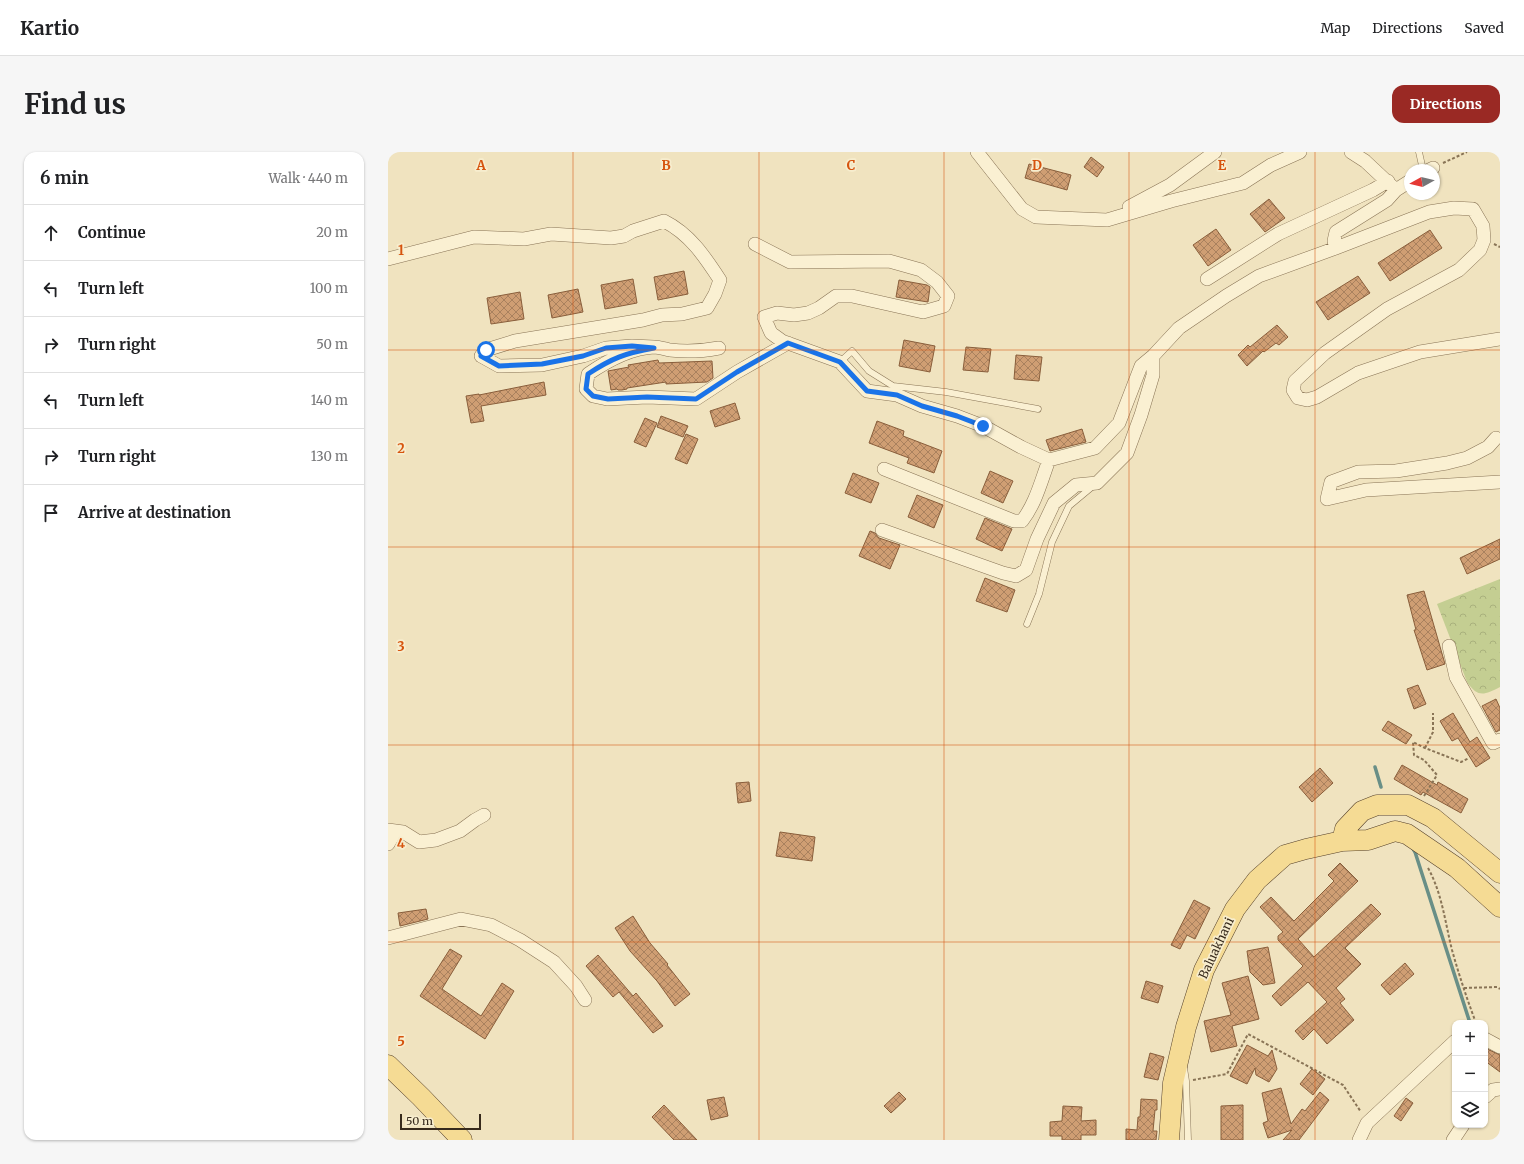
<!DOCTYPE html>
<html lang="en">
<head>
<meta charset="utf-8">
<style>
  :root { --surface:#fff; --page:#f6f6f6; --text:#202124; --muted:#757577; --line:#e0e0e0; --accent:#9a2924 }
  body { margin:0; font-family:Merriweather,serif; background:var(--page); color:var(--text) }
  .controls { position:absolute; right:12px; bottom:12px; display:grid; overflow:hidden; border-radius:8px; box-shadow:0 1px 3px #0004 }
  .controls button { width:36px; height:36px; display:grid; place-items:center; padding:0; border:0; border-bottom:1px solid var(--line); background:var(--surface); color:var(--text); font:20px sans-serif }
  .compass { position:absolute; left:1016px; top:12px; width:36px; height:36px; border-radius:50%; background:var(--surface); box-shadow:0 1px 3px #0004; rotate:262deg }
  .scale { position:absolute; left:12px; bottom:10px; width:81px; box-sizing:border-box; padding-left:4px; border:2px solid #372a1c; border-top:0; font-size:11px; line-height:14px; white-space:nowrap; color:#372a1c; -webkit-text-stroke:3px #f7edce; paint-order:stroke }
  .stop { position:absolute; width:12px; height:12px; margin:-9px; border:3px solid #1a73e8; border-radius:50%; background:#fff }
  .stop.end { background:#1a73e8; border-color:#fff; box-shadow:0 1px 4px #0008 }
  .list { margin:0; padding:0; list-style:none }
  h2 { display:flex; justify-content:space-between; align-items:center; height:52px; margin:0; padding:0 16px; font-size:17px }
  h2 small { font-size:13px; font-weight:400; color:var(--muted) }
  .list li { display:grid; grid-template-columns:26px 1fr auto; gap:12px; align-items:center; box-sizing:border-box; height:56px; padding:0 16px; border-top:1px solid var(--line) }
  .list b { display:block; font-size:15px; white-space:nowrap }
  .list em { font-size:13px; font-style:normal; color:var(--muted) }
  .icon { flex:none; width:22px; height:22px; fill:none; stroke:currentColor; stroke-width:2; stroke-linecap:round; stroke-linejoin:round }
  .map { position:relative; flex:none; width:1112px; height:988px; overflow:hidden; border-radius:12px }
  header { display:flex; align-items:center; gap:24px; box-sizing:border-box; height:56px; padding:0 20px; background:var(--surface); border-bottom:1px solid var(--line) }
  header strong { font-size:19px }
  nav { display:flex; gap:22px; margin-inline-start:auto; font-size:14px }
  .intro { display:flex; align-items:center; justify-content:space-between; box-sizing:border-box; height:96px; padding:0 24px }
  h1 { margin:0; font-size:28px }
  .button { padding:10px 18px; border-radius:12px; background:var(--accent); color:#fff; font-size:14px; font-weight:700 }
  main { display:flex; gap:24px; padding:0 24px }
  aside { flex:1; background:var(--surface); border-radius:12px; box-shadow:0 1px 3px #0004 }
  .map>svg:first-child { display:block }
  .park { fill:url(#park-crowns) }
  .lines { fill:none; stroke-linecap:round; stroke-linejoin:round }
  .stream { stroke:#698f87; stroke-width:3.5 }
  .building { fill:url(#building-cross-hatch); stroke:#895e3b }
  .lane-casing { stroke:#897456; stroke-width:7 }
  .street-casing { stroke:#897456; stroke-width:14 }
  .primary-casing { stroke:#56412b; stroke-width:21 }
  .path { stroke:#897456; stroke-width:2; stroke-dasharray:3 2; stroke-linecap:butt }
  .lane { stroke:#faf0d2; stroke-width:6 }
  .street { stroke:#faf0d2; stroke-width:13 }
  .primary { stroke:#f5db94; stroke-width:20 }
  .route { stroke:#1a73e8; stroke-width:5 }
  .grid { fill:none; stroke:#d6540e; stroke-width:1; stroke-opacity:0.55 }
  .labels { text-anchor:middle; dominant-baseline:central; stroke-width:3.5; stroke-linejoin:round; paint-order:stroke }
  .street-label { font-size:12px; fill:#372a1c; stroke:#f7edce }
  .grid-label { font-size:13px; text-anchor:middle; font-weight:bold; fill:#d6540e; stroke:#f7edce; stroke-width:3.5; stroke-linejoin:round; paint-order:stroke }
</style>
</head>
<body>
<header>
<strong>Kartio</strong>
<nav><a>Map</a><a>Directions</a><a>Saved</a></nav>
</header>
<div class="intro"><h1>Find us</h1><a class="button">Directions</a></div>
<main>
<aside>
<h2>6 min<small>Walk · 440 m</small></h2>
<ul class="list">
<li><svg class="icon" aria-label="ahead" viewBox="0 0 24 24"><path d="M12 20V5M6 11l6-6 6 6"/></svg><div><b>Continue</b></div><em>20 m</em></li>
<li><svg class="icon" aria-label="left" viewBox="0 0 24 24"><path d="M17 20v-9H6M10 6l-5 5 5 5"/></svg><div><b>Turn left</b></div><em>100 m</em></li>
<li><svg class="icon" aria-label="right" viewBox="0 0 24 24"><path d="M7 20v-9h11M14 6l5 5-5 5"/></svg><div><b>Turn right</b></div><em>50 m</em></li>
<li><svg class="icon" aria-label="left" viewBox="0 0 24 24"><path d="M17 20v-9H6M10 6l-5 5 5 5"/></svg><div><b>Turn left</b></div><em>140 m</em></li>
<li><svg class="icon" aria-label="right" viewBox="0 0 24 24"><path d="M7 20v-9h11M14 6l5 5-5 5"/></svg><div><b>Turn right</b></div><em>130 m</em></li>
<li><svg class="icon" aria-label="arrive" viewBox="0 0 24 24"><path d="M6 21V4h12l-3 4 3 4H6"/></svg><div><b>Arrive at destination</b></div></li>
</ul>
</aside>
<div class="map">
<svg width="1112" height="988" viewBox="0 0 1112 988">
  <defs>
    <pattern id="park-crowns" width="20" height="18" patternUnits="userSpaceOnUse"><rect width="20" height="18" fill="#c4ce92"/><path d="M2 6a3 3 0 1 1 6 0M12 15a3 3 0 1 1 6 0" fill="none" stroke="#a9b17d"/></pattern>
    <pattern id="building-cross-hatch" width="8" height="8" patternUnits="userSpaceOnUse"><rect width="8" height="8" fill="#cf9e73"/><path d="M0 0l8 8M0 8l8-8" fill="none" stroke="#a9815e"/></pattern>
  </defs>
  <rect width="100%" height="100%" fill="#f0e3bf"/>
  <!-- park -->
  <path class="park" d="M 1112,427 L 1112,535 C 1096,543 1090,546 1079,530 L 1049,452 Z"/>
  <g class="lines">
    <!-- stream -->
    <path class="stream" d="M 987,615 L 993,635
      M 1024,695 L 1027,700 L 1082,871"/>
  </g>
  <!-- building -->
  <path class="building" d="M 703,5 L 716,15 L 709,25 L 696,15 Z
    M 641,12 L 683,23 L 679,38 L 637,26 Z
    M 881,47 L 897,66 L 877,80 L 862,62 Z
    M 828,77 L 843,98 L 820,114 L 805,93 Z
    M 1042,78 L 1054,96 L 1002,129 L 990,111 Z
    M 296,119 L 300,142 L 270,148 L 266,125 Z
    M 970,124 L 982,141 L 940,168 L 928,150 Z
    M 245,127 L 249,151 L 217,157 L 213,133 Z
    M 511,128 L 539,133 L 542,135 L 540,150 L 508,145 Z
    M 190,137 L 195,160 L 164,166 L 160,143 Z
    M 132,140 L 136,167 L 103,172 L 99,146 Z
    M 889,173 L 900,185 L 891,193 L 888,191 L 876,200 L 875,199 L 859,214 L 850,203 L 860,193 L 862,195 Z
    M 516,188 L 547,194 L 542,220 L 511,214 Z
    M 578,195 L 603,197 L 600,220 L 575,218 Z
    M 628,203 L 654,205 L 651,229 L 626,227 Z
    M 270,208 L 271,211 L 324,209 L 325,226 L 319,230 L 278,232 L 278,230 L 239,236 L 239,237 L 234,238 L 230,238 L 229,237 L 223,238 L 220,219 L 241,215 L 240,213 Z
    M 156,230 L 158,243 L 93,254 L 96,269 L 83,271 L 78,244 L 91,242 L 91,243 Z
    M 347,251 L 352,267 L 327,275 L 322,259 Z
    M 273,264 L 300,274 L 295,285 L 269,275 Z
    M 257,266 L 269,271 L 258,295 L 246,290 Z
    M 489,269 L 516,279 L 515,284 L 554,299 L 546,321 L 519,311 L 521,306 L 481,291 Z
    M 694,277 L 698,290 L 662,299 L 658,288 Z
    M 298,282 L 310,287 L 299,312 L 287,307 Z
    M 602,319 L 625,329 L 615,351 L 593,341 Z
    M 465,321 L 491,331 L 483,351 L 457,341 Z
    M 529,343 L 555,353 L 546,376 L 520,365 Z
    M 597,366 L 624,377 L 614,399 L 588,387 Z
    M 482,379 L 487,381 L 491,386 L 512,393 L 502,417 L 471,404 Z
    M 1112,387 L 1112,407 L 1079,422 L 1072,406 Z
    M 597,426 L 627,438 L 619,460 L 588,449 Z
    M 1036,439 L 1057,512 L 1039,518 L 1026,478 L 1028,478 L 1019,443 Z
    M 1030,533 L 1038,552 L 1026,557 L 1019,537 Z
    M 1108,547 L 1112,556 L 1112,578 L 1108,580 L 1094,554 Z
    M 1065,561 L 1082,590 L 1089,585 L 1102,606 L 1088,615 L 1070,586 L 1064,589 L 1052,569 Z
    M 1000,569 L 1024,583 L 1018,592 L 994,578 Z
    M 1014,613 L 1049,633 L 1050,630 L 1080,647 L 1073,661 L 1035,640 L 1033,643 L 1006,627 Z
    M 932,616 L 945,631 L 924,650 L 911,635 Z
    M 361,630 L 363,649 L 350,651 L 348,631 Z
    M 392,680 L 427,685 L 424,709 L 388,704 Z
    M 952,711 L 970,729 L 910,787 L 926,805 L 983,752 L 993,762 L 957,796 L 973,812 L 948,836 L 957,847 L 952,851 L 966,868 L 939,892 L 926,877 L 915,888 L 907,879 L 939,850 L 920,830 L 893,854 L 884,844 L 915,814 L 890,788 L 890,784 L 895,780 L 872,755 L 883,745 L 906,769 L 946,729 L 940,723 Z
    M 806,748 L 822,756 L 807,787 L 799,783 L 792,797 L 783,793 Z
    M 38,757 L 40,767 L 12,774 L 10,761 Z
    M 245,764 L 262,791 L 280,812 L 279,813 L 302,842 L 287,854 L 269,829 L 242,799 L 227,776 Z
    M 880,795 L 887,831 L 875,833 L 862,820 L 859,799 Z
    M 62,797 L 74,804 L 54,837 L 93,864 L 114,831 L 126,839 L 97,887 L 32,844 Z
    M 210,803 L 245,844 L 248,841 L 275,874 L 265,881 L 231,840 L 225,845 L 198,814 Z
    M 1017,811 L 1026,822 L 1002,843 L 993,833 Z
    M 860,824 L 871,867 L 844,874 L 849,894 L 823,900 L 816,869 L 843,863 L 834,831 Z
    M 758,829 L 775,834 L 770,851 L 753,846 Z
    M 859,893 L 880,904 L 884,898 L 889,917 L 881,930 L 868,923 L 867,916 L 859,932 L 842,924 Z
    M 1097,896 L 1112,903 L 1112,920 L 1097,909 Z
    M 762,901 L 776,905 L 770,928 L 756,925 Z
    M 924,917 L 937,927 L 925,943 L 912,932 Z
    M 893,936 L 903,972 L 914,957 L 917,959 L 932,940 L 941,948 L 911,988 L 895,988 L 904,978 L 880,986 L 875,971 L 880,969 L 874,941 Z
    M 511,940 L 518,947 L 503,961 L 496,954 Z
    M 336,945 L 340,964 L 323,968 L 319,948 Z
    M 1018,946 L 1025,951 L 1013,969 L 1006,964 Z
    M 753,947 L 769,948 L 769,958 L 767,958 L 765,979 L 769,979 L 768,988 L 738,988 L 738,977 L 749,978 L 750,965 L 752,965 Z
    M 276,953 L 309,988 L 286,988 L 264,965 Z
    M 855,953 L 855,988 L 833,988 L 833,954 Z
    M 675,954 L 694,955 L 693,969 L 708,968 L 708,983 L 693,983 L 693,988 L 674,988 L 674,984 L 662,984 L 662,970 L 674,969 Z"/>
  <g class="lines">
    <!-- lane casing -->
    <g class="lane-casing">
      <path id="lane" d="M 1031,0 L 1035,18
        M 452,210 L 464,199 L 481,219 L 505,234 L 558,240 L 650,257
        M 639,472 L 651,442 L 664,390 L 681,354 L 705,334
        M 796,916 L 798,929 L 800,988"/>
    </g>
    <!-- street casing -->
    <g class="street-casing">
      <path id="street" d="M 589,0 L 634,57 L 648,65 L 719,68 L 783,49 L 855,31 L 883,13 L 912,0
        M 963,0 L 977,9 L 1008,38 L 999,48 L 948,80 L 946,89 L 948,96 L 1041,60 L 1066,56 L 1085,57 L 1095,74 L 1096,88 L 1092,98 L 1071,118 L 999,157 L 937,201 L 907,229 L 905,238 L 910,246 L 919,248 L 929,245 L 970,221 L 1032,200 L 1112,187
        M 1041,18 L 1045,16
        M 1008,38 L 1022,29
        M 741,55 L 782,33 L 827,0
        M 367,92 L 402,110 L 501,109 L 533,118 L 549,130 L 560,144 L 556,154 L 535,160 L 464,144 L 448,144 L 431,156 L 420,161 L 406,163 L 389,161 L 376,165 L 383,181 L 394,189 L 452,210 L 479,239 L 509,243 L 534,254 L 569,264 L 595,274 L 633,295 L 661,308 L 707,296 L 731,271 L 753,214 L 765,204 L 791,176 L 838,144 L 871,124 L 948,96
        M 0,107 L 86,85 L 136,87 L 163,82 L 223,86 L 236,84 L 245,79 L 276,69 C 302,82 317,105 332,128 L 327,142 L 319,156 L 294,162 L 274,163 L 255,168 L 127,189 L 98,198 L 93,204 L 111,214 L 154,213 L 195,204 L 218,196 L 244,194 L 266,195
        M 819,127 L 890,82 L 985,38 L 1000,29
        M 331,196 C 315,199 298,200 282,198 C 277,197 271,195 266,195 C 242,196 219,209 200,222 L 198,237 L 205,244 L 219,247 L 259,245 L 308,247 L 349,220 L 400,191
        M 1108,286 L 1100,295 L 1079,306 L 1059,311 L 1008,319 L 970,320 L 943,330 L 939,347 L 978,338 L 1112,330
        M 496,317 L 626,369 L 634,369 C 648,351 653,329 661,308
        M 494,378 L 615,421 L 628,424 L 638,418 L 649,387 L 666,351 L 688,333 L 709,331 L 739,301 L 753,263 L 765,223 L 765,204
        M 1061,494 L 1068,525 L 1105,591 L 1112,588
        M 0,678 L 15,680 L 31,690 L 48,688 L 72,679 L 87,668 L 96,663
        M 0,692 L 8,679
        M 0,786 L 73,767 L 103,773 L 132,788 L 166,810 L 188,834 L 197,848
        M 1097,887 L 1112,895
        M 1097,945 L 1105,938 L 1112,937
        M 971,988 L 979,971 L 1067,889
        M 1065,988 L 1075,973"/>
    </g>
    <!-- primary casing -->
    <g class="primary-casing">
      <path id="primary" d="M 954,689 L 957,677 L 974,659 L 989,653 L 1020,653 L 1045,666 L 1112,721
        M 0,913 L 33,945 L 74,988
        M 781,988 L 785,931 L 798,875 L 816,818 L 847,757 L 869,728 L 897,703 L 918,697 L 954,689 L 980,688 L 1007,679 L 1019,682 L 1069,716 L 1112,755"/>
    </g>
    <!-- path -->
    <path class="path" d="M 1055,11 L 1079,0
      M 1106,92 L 1112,95
      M 1037,596 L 1045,580 L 1045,561
      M 1036,644 L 1049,623 L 1036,608 L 1026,603 L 1025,590 L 1037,596 L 1073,610 L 1081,606
      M 1040,716 C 1054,741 1057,770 1064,798 C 1071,823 1079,847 1088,871
      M 1076,836 L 1109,835 L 1112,837
      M 805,928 L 839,922 L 860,882 L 955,933 L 973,960"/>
    <!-- lane -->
    <use href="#lane" class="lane"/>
    <!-- street -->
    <use href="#street" class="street"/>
    <!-- primary -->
    <use href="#primary" class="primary"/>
  </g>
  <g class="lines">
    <!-- route -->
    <path class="route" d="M 98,198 L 93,204 L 111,214 L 154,212 L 195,204 L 218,196 L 244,194 L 266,196 C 238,201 224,206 200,222 L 198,237 L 205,244 L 220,247 L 259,245 L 308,247 L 349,220 L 400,191 L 452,210 L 479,239 L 509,243 L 534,254 L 569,264 L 595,274"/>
  </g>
  <!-- grid -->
  <path class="grid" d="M 185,0 L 185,988M 371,0 L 371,988M 556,0 L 556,988M 741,0 L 741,988M 927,0 L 927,988M 0,198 L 1112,198M 0,395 L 1112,395M 0,593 L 1112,593M 0,790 L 1112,790"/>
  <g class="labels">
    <!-- street labels -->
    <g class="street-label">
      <text transform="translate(828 796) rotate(-65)">Baluakhani</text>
    </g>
  </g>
  <g class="grid-label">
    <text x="93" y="18">A</text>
    <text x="278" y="18">B</text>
    <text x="463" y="18">C</text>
    <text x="649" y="18">D</text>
    <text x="834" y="18">E</text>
    <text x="13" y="103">1</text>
    <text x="13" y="301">2</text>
    <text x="13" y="499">3</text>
    <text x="13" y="696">4</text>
    <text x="13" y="894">5</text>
  </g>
</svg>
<div class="controls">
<button>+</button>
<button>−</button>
<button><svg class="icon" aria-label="layers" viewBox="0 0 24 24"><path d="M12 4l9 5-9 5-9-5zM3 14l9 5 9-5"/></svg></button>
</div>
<svg class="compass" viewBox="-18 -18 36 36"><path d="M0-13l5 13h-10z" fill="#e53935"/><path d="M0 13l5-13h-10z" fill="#757577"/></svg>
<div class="scale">50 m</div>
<div class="stop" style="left:98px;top:198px"></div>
<div class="stop end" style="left:595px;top:274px"></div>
</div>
</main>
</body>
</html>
